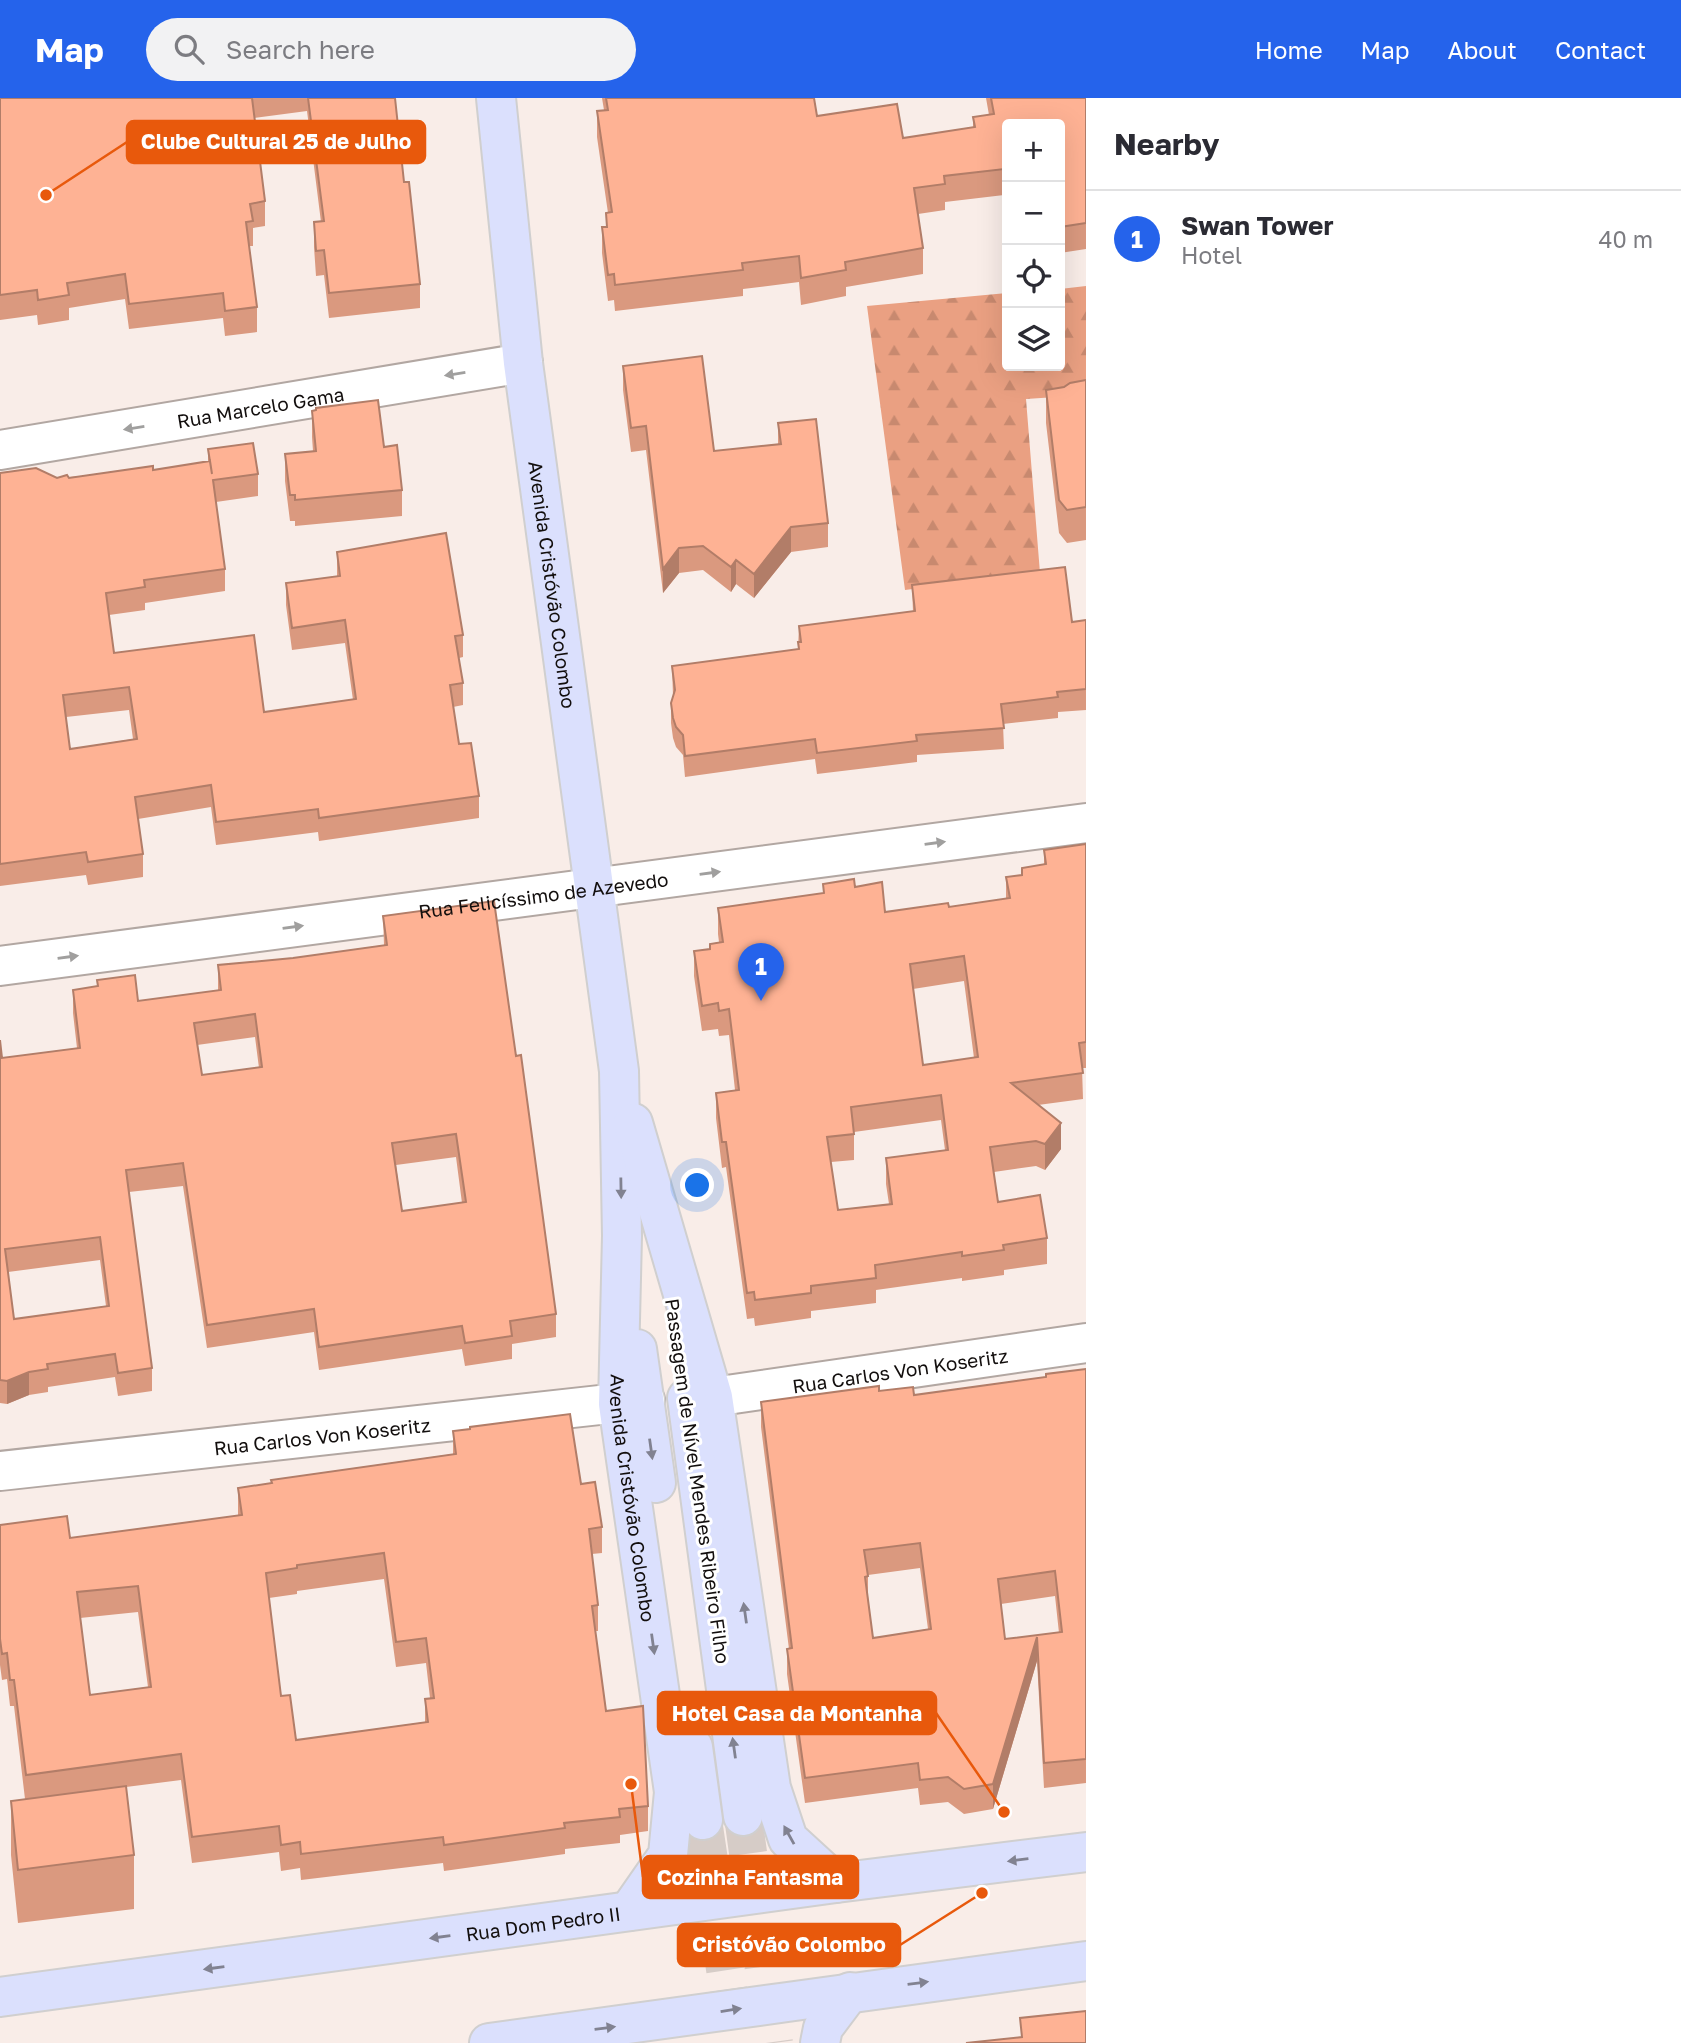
<!DOCTYPE html>
<html lang="en">
<head>
<meta charset="utf-8">
<style>
  :root { --surface:#fff; --page:#f2f2f3; --text:#2b2b33; --muted:#7c7c81; --line:#e1e1e2; --accent:#2563eb }
  body { margin:0; font-family:"Golos Text",sans-serif; background:var(--page); color:var(--text) }
  .controls { position:absolute; right:21px; top:21px; display:grid; overflow:hidden; border-radius:7px; box-shadow:0 7px 28px #0002 }
  .controls button { width:63px; height:63px; display:grid; place-items:center; padding:0; border:0; border-bottom:2px solid var(--line); background:var(--surface); color:var(--text); font:35px sans-serif }
  .you { position:absolute; left:698px; top:1088px; width:24px; height:24px; margin:-18px; border:5px solid #fff; border-radius:50%; background:#1a73e8; box-shadow:0 0 0 10px #1a73e833 }
  .badge { display:grid; place-items:center; width:46px; height:46px; border-radius:50%; background:var(--accent); color:#fff; font-size:23px; font-weight:700 }
  .pin { position:absolute; translate:-50% -58px; filter:drop-shadow(0 2px 4px #0008) }
  .pin::after { content:''; position:absolute; top:37px; width:24px; height:21px; background:inherit; clip-path:polygon(0 0,100% 0,50% 100%) }
  .list { margin:0; padding:0; list-style:none }
  h2 { display:flex; justify-content:space-between; align-items:center; height:91px; margin:0; padding:0 28px; font-size:30px }
  h2 small { font-size:23px; font-weight:400; color:var(--muted) }
  .list li { display:grid; grid-template-columns:46px 1fr auto; gap:21px; align-items:center; box-sizing:border-box; height:98px; padding:0 28px; border-top:2px solid var(--line) }
  .list b { display:block; font-size:26px; white-space:nowrap }
  .list p { margin:0; font-size:23px; white-space:nowrap; color:var(--muted) }
  .list em { font-size:23px; font-style:normal; color:var(--muted) }
  .icon { flex:none; width:38px; height:38px; fill:none; stroke:currentColor; stroke-width:2; stroke-linecap:round; stroke-linejoin:round }
  .map { position:relative; flex:none; width:1086px; height:1945px; overflow:hidden }
  header { display:flex; align-items:center; gap:42px; box-sizing:border-box; height:98px; padding:0 35px; background:var(--accent); color:#fff }
  header strong { font-size:33px }
  nav { display:flex; gap:38px; margin-inline-start:auto; font-size:24px }
  .search { width:490px; height:63px; background:var(--page); display:flex; align-items:center; gap:18px; box-sizing:border-box; padding:0 24px; border-radius:38px; color:var(--muted); font-size:26px }
  main { display:flex }
  aside { flex:1; background:var(--surface) }
  .map>svg:first-child { display:block }
  .forest { fill:url(#forest-firs) }
  .lines { fill:none; stroke-linecap:round; stroke-linejoin:round }
  .major-tunnel { stroke:#d6ccc7; stroke-width:38; stroke-dasharray:38 19; stroke-linecap:butt }
  .minor-casing { stroke:#b2a7a2; stroke-width:42 }
  .major-casing { stroke:#d0cfcf; stroke-width:42 }
  .minor { stroke:#fff; stroke-width:38 }
  .major { stroke:#dbe0fd; stroke-width:38 }
  .wall { fill:#da997f; fill-rule:evenodd }
  .shaded-wall { fill:#b27d68 }
  .building { fill:#feb294; stroke:#b27d68; stroke-width:2; fill-rule:evenodd }
  .oneway { fill:#a09f9e }
  .oneway2 { fill:#818291 }
  .labels { text-anchor:middle; dominant-baseline:central; stroke-width:6; stroke-linejoin:round; paint-order:stroke }
  .street-label { font-size:19px; fill:#120e0d; stroke:#fff }
  .leader { fill:none; stroke:#e8590c; stroke-width:2.5 }
  .callout-dot { fill:#e8590c; stroke:#fff; stroke-width:2.5 }
  .callout { fill:#e8590c; stroke:#e8590c; stroke-width:2.5 }
  .callout-label { font-size:21px; text-anchor:middle; font-weight:bold; fill:#fff }
</style>
</head>
<body>
<header>
<strong>Map</strong>
<div class="search"><svg class="icon" aria-label="search" viewBox="0 0 24 24"><circle cx="10" cy="10" r="6"/><path d="M15 15l6 6"/></svg>Search here</div>
<nav><a>Home</a><a>Map</a><a>About</a><a>Contact</a></nav>
</header>
<main>
<div class="map">
<svg width="1086" height="1945" viewBox="0 0 1086 1945">
  <defs>
    <pattern id="forest-firs" width="22" height="20" patternUnits="userSpaceOnUse" patternTransform="scale(1.75)"><rect width="22" height="20" fill="#eaa082"/><path d="M5 1l3.5 6h-7zM16 11l3.5 6h-7z" fill="#c8896f"/></pattern>
  </defs>
  <rect width="100%" height="100%" fill="#f9ede8"/>
  <!-- forest -->
  <path class="forest" d="M 1086,188 L 1086,297 L 1026,301 L 1040,475 L 905,492 L 867,208 L 1007,195 L 1007,268 L 1060,268 L 1060,191 Z"/>
  <g class="lines">
    <!-- major-tunnel -->
    <path class="major-tunnel" d="M 743,1718 L 774,1945
      M 703,1722 L 736,1945"/>
    <!-- minor casing -->
    <g class="minor-casing">
      <g id="minor">
        <path id="s1" d="M 0,352 L 523,265"/>
        <path id="s2" d="M 0,868 L 1086,725"/>
        <path id="s3" d="M 713,1299 L 1086,1245"/>
        <path id="s4" d="M 0,1373 L 645,1302"/>
      </g>
    </g>
    <!-- major casing -->
    <g class="major-casing">
      <g id="major">
        <path id="s5" d="M 496,0 L 523,265 L 619,973 L 622,1138 L 618,1306 L 674,1694 L 668,1757 L 629,1813"/>
        <path d="M 633,1025 L 713,1299 L 771,1690 L 788,1741 L 836,1785"/>
        <path d="M 637,1251 L 656,1385"/>
        <path d="M 687,1300 L 743,1718"/>
        <path d="M 693,1649 L 703,1722"/>
        <path id="s6" d="M 0,1899 L 836,1785 L 1086,1754"/>
        <path d="M 489,1945 C 688,1919 887,1889 1086,1863"/>
        <path d="M 820,1945 L 823,1930 L 850,1894"/>
      </g>
    </g>
    <!-- minor -->
    <use href="#minor" class="minor"/>
    <!-- major -->
    <use href="#major" class="major"/>
  </g>
  <!-- wall -->
  <path class="wall" d="M 0,0 L 395,0 L 404,84 L 420,186 L 420,210 L 329,220 L 324,177 L 316,178 L 314,149 L 314,124 L 321,124 L 307,13 L 254,20 L 265,103 L 265,128 L 253,130 L 253,148 L 249,148 L 257,209 L 257,234 L 225,238 L 223,220 L 129,231 L 125,201 L 69,210 L 69,222 L 38,227 L 37,217 L 0,222 Z
    M 602,0 L 814,0 L 817,18 L 903,40 L 973,29 L 973,19 L 989,17 L 986,0 L 1086,0 L 1086,151 L 1060,155 L 1060,26 L 1007,26 L 1007,117 L 1004,97 L 945,104 L 945,112 L 918,116 L 923,150 L 923,176 L 846,189 L 846,198 L 801,207 L 799,184 L 743,191 L 743,198 L 615,213 L 614,202 L 608,203 L 602,155 L 602,129 L 606,129 L 606,115 L 608,115 L 597,39 L 597,13 L 604,12 Z
    M 623,268 L 714,353 L 778,346 L 778,325 L 828,425 L 828,449 L 791,454 L 754,500 L 736,486 L 731,494 L 703,472 L 679,475 L 663,495 L 646,352 L 631,354 L 623,292 Z
    M 1086,282 L 1086,442 L 1067,445 L 1059,435 L 1046,325 L 1046,292 L 1064,289 Z
    M 312,313 L 384,349 L 402,392 L 402,418 L 295,428 L 295,423 L 290,423 L 285,383 L 285,356 L 313,353 L 312,339 Z
    M 208,351 L 258,376 L 258,398 L 216,404 L 225,471 L 225,493 L 145,505 L 145,512 L 109,517 L 114,555 L 264,614 L 353,602 L 345,545 L 292,552 L 286,507 L 286,485 L 337,478 L 337,454 L 463,537 L 463,559 L 459,560 L 463,585 L 463,607 L 453,609 L 459,646 L 479,698 L 479,720 L 319,743 L 318,734 L 216,747 L 211,709 L 138,721 L 143,756 L 143,779 L 88,787 L 86,777 L 0,788 L 0,375 L 57,380 L 153,372 L 208,364 ZM 129,612 L 133,641 L 70,651 L 66,619 Z
    M 912,487 L 1072,524 L 1086,522 L 1086,612 L 1058,614 L 1058,620 L 1003,626 L 1004,651 L 917,657 L 917,664 L 817,676 L 815,661 L 685,679 L 683,657 L 676,649 L 673,640 L 671,625 L 671,605 L 673,598 L 672,568 L 798,551 L 799,528 L 913,514 Z
    M 1086,746 L 1086,970 L 1082,970 L 1083,1001 L 1038,1007 L 1061,1051 L 1045,1072 L 1036,1068 L 994,1074 L 998,1104 L 1047,1140 L 1047,1166 L 1004,1172 L 1004,1177 L 962,1183 L 962,1180 L 876,1192 L 876,1205 L 811,1213 L 811,1220 L 755,1228 L 754,1220 L 747,1221 L 726,1069 L 722,1070 L 716,1020 L 716,995 L 735,992 L 729,937 L 719,938 L 718,931 L 702,933 L 694,878 L 694,853 L 710,851 L 710,846 L 719,844 L 718,836 L 718,810 L 823,795 L 823,786 L 855,789 L 885,814 L 949,809 L 1006,801 L 1006,779 L 1022,777 L 1022,770 L 1044,767 L 1044,752 ZM 964,883 L 974,960 L 923,967 L 913,891 ZM 941,1022 L 945,1052 L 886,1060 L 886,1086 L 889,1106 L 838,1112 L 831,1064 L 854,1062 L 854,1034 Z
    M 383,818 L 516,958 L 556,1216 L 556,1239 L 512,1246 L 512,1261 L 465,1268 L 462,1251 L 319,1272 L 314,1234 L 207,1250 L 183,1088 L 129,1094 L 152,1270 L 152,1293 L 118,1298 L 115,1279 L 48,1289 L 48,1294 L 29,1297 L 7,1306 L 0,1305 L 0,942 L 2,960 L 77,950 L 73,915 L 73,892 L 97,888 L 97,882 L 138,903 L 218,893 L 218,867 L 293,860 L 384,847 ZM 255,939 L 259,970 L 202,977 L 197,947 ZM 456,1059 L 462,1105 L 402,1113 L 396,1067 ZM 100,1162 L 106,1208 L 14,1221 L 8,1174 Z
    M 1086,1271 L 1086,1685 L 1044,1690 L 1037,1563 L 993,1711 L 964,1716 L 948,1704 L 920,1707 L 918,1690 L 805,1705 L 787,1576 L 787,1551 L 789,1551 L 761,1329 L 761,1304 L 879,1293 L 914,1297 L 1046,1279 ZM 920,1470 L 928,1531 L 873,1540 L 868,1499 L 868,1477 ZM 1055,1498 L 1059,1535 L 1005,1541 L 1001,1506 Z
    M 453,1333 L 581,1386 L 602,1429 L 602,1455 L 592,1456 L 598,1507 L 598,1533 L 595,1533 L 606,1613 L 648,1708 L 648,1733 L 620,1737 L 620,1745 L 565,1751 L 565,1756 L 444,1773 L 443,1765 L 301,1782 L 300,1770 L 281,1773 L 279,1754 L 192,1765 L 181,1682 L 126,1689 L 134,1757 L 134,1811 L 18,1825 L 11,1757 L 11,1703 L 25,1701 L 14,1608 L 10,1608 L 7,1581 L 2,1582 L 0,1567 L 0,1427 L 70,1440 L 238,1418 L 238,1390 L 271,1385 L 271,1382 L 453,1356 ZM 384,1481 L 396,1569 L 426,1565 L 430,1600 L 425,1601 L 425,1624 L 296,1642 L 281,1598 L 269,1500 L 297,1496 L 297,1493 ZM 138,1514 L 148,1589 L 90,1597 L 80,1520 Z"/>
  <!-- shaded-wall -->
  <path class="shaded-wall" d="M 791,429 L 791,454 L 754,500 L 754,476 Z
    M 679,450 L 679,475 L 663,495 L 663,471 Z
    M 736,462 L 736,486 L 731,494 L 731,469 Z
    M 1061,1025 L 1061,1051 L 1045,1072 L 1045,1046 Z
    M 29,1274 L 29,1297 L 7,1306 L 7,1283 Z
    M 1037,1539 L 1037,1563 L 993,1711 L 993,1686 Z"/>
  <!-- building -->
  <path class="building" d="M 0,0 L 252,0 L 265,103 L 250,106 L 253,123 L 246,124 L 257,209 L 225,213 L 223,195 L 129,206 L 125,176 L 67,185 L 69,197 L 38,202 L 37,192 L 0,197 Z
    M 308,0 L 395,0 L 404,84 L 409,84 L 420,186 L 329,195 L 324,152 L 316,153 L 314,124 L 324,123 Z
    M 606,0 L 814,0 L 817,18 L 897,6 L 903,40 L 975,29 L 973,19 L 994,16 L 991,0 L 1086,0 L 1086,125 L 1060,129 L 1060,26 L 1007,26 L 1007,91 L 1004,71 L 944,78 L 945,86 L 914,90 L 923,150 L 845,164 L 846,172 L 801,180 L 799,158 L 742,165 L 743,172 L 615,187 L 614,176 L 608,177 L 602,129 L 607,129 L 606,115 L 612,114 L 597,13 L 608,12 Z
    M 702,258 L 714,353 L 781,346 L 778,325 L 816,321 L 828,425 L 791,429 L 754,476 L 736,462 L 731,469 L 703,448 L 679,450 L 663,471 L 646,328 L 631,330 L 623,268 Z
    M 1086,282 L 1086,409 L 1067,412 L 1059,402 L 1046,292 L 1064,289 L 1070,285 Z
    M 378,302 L 384,349 L 397,347 L 402,392 L 295,402 L 295,397 L 290,397 L 285,356 L 316,353 L 312,313 L 316,312 L 316,310 Z
    M 253,345 L 258,376 L 213,382 L 225,471 L 144,482 L 145,489 L 106,495 L 114,555 L 254,537 L 264,614 L 356,601 L 345,522 L 292,530 L 286,485 L 340,478 L 337,454 L 446,435 L 463,537 L 455,538 L 463,585 L 450,587 L 459,646 L 471,645 L 479,698 L 319,720 L 318,711 L 216,724 L 211,687 L 135,699 L 143,756 L 88,764 L 86,754 L 0,766 L 0,375 L 36,370 L 57,380 L 67,377 L 69,380 L 153,368 L 153,372 L 210,363 L 212,376 L 208,351 ZM 129,589 L 137,641 L 70,651 L 63,597 Z
    M 1065,469 L 1072,524 L 1086,522 L 1086,591 L 1057,594 L 1058,599 L 1001,606 L 1004,630 L 916,637 L 917,643 L 817,655 L 815,641 L 685,658 L 683,637 L 676,629 L 673,620 L 671,605 L 675,592 L 672,568 L 799,551 L 798,544 L 801,544 L 799,528 L 915,513 L 912,487 Z
    M 1086,746 L 1086,944 L 1079,945 L 1083,975 L 1011,985 L 1061,1025 L 1045,1046 L 1036,1043 L 990,1049 L 998,1104 L 1040,1097 L 1047,1140 L 1003,1147 L 1004,1152 L 962,1158 L 962,1154 L 875,1167 L 876,1180 L 811,1188 L 811,1195 L 755,1202 L 754,1194 L 747,1195 L 726,1044 L 722,1044 L 716,995 L 739,992 L 729,911 L 719,913 L 718,905 L 702,908 L 694,853 L 710,851 L 710,846 L 723,844 L 718,810 L 824,795 L 823,786 L 854,781 L 855,789 L 882,784 L 885,814 L 948,805 L 949,809 L 1010,800 L 1006,779 L 1022,777 L 1022,770 L 1046,766 L 1044,752 ZM 964,858 L 978,959 L 923,967 L 910,866 ZM 941,997 L 948,1052 L 886,1060 L 892,1106 L 838,1112 L 827,1039 L 854,1036 L 851,1009 Z
    M 494,803 L 516,958 L 521,957 L 556,1216 L 510,1223 L 512,1238 L 465,1245 L 462,1228 L 319,1249 L 314,1211 L 207,1227 L 183,1065 L 126,1072 L 152,1270 L 118,1275 L 115,1256 L 47,1266 L 48,1271 L 29,1274 L 7,1283 L 0,1282 L 0,942 L 2,960 L 80,950 L 73,892 L 98,888 L 97,882 L 135,877 L 138,903 L 221,892 L 218,867 L 293,860 L 387,847 L 383,818 ZM 255,916 L 262,969 L 202,977 L 194,925 ZM 456,1036 L 466,1104 L 402,1113 L 392,1045 ZM 100,1139 L 109,1208 L 14,1221 L 5,1151 Z
    M 1086,1271 L 1086,1661 L 1044,1665 L 1037,1539 L 993,1686 L 964,1691 L 948,1679 L 920,1682 L 918,1665 L 805,1680 L 787,1551 L 792,1550 L 761,1304 L 879,1288 L 879,1293 L 913,1289 L 914,1297 L 1046,1279 L 1046,1276 ZM 920,1445 L 931,1531 L 873,1540 L 865,1479 L 868,1478 L 864,1452 ZM 1055,1473 L 1062,1534 L 1005,1541 L 998,1481 Z
    M 570,1316 L 581,1386 L 595,1384 L 602,1429 L 589,1431 L 598,1507 L 592,1508 L 606,1613 L 643,1608 L 648,1708 L 619,1711 L 620,1719 L 564,1725 L 565,1730 L 444,1747 L 443,1739 L 301,1756 L 300,1744 L 281,1747 L 279,1728 L 192,1739 L 181,1656 L 26,1677 L 14,1582 L 10,1582 L 7,1555 L 2,1556 L 0,1541 L 0,1427 L 67,1418 L 70,1440 L 242,1417 L 238,1390 L 272,1385 L 271,1382 L 456,1356 L 453,1333 L 470,1331 L 470,1329 ZM 384,1455 L 396,1544 L 426,1540 L 434,1600 L 425,1601 L 428,1624 L 296,1642 L 290,1597 L 281,1598 L 266,1475 L 297,1470 L 297,1467 ZM 138,1488 L 151,1589 L 90,1597 L 77,1494 Z
    M 126,1688 L 134,1757 L 18,1772 L 11,1703 Z
    M 1086,1913 L 1086,1945 L 966,1945 L 1022,1939 L 1020,1920 Z"/>
  <!-- one-way arrows -->
  <defs><path id="oneway-solid" d="M-6-.8H1V-3.2L6.5 0L1 3.2V.8H-6Z" transform="scale(1.75)"/></defs>
  <g class="oneway">
    <use href="#oneway-solid" transform="translate(455 276) rotate(171)"/>
    <use href="#oneway-solid" transform="translate(134 330) rotate(171)"/>
    <use href="#oneway-solid" transform="translate(935 745) rotate(-8)"/>
    <use href="#oneway-solid" transform="translate(710 775) rotate(-8)"/>
    <use href="#oneway-solid" transform="translate(293 829) rotate(-8)"/>
    <use href="#oneway-solid" transform="translate(68 859) rotate(-8)"/>
  </g>
  <g class="oneway2">
    <use href="#oneway-solid" transform="translate(621 1090) rotate(89)"/>
    <use href="#oneway-solid" transform="translate(651 1351) rotate(82)"/>
    <use href="#oneway-solid" transform="translate(745 1515) rotate(-98)"/>
    <use href="#oneway-solid" transform="translate(653 1546) rotate(82)"/>
    <use href="#oneway-solid" transform="translate(734 1650) rotate(-98)"/>
    <use href="#oneway-solid" transform="translate(789 1737) rotate(-119)"/>
    <use href="#oneway-solid" transform="translate(1018 1762) rotate(173)"/>
    <use href="#oneway-solid" transform="translate(440 1839) rotate(172)"/>
    <use href="#oneway-solid" transform="translate(214 1870) rotate(172)"/>
    <use href="#oneway-solid" transform="translate(918 1885) rotate(-7)"/>
    <use href="#oneway-solid" transform="translate(731 1912) rotate(-9)"/>
    <use href="#oneway-solid" transform="translate(605 1930) rotate(-7)"/>
  </g>
  <g class="labels">
    <!-- street labels -->
    <g class="street-label">
      <text stroke="none"><textPath href="#s1" startOffset="264">Rua Marcelo Gama</textPath></text>
      <text stroke="none"><textPath href="#s5" startOffset="490">Avenida Cristóvão Colombo</textPath></text>
      <text stroke="none"><textPath href="#s2" startOffset="548">Rua Felicíssimo de Azevedo</textPath></text>
      <text stroke="none"><textPath href="#s3" startOffset="189">Rua Carlos Von Koseritz</textPath></text>
      <text stroke="none"><textPath href="#s4" startOffset="324">Rua Carlos Von Koseritz</textPath></text>
      <text transform="translate(698 1383) rotate(82)">Passagem de Nível Mendes Ribeiro Filho</text>
      <text stroke="none"><textPath href="#s5" startOffset="1409">Avenida Cristóvão Colombo</textPath></text>
      <text stroke="none"><textPath href="#s6" startOffset="548">Rua Dom Pedro II</textPath></text>
    </g>
  </g>
  <!-- callouts -->
  <path class="leader" d="M46 97L127 44M1004 1714L936 1615M631 1686L643 1779M982 1795L900 1847"/>
  <g class="callout-dot">
    <circle cx="46" cy="97" r="7"/>
    <circle cx="1004" cy="1714" r="7"/>
    <circle cx="631" cy="1686" r="7"/>
    <circle cx="982" cy="1795" r="7"/>
  </g>
  <g class="callout">
    <rect x="127" y="23" width="298" height="42" rx="7"/>
    <rect x="658" y="1594" width="278" height="42" rx="7"/>
    <rect x="643" y="1758" width="215" height="42" rx="7"/>
    <rect x="678" y="1826" width="222" height="42" rx="7"/>
  </g>
  <g class="callout-label">
    <text x="276" y="51">Clube Cultural 25 de Julho</text>
    <text x="797" y="1623">Hotel Casa da Montanha</text>
    <text x="750" y="1787">Cozinha Fantasma</text>
    <text x="789" y="1854">Cristóvão Colombo</text>
  </g>
</svg>
<div class="controls">
<button>+</button>
<button>−</button>
<button><svg class="icon" aria-label="locate" viewBox="0 0 24 24"><circle cx="12" cy="12" r="6"/><path d="M12 2v4M12 18v4M2 12h4M18 12h4"/></svg></button>
<button><svg class="icon" aria-label="layers" viewBox="0 0 24 24"><path d="M12 4l9 5-9 5-9-5zM3 14l9 5 9-5"/></svg></button>
</div>
<div class="you"></div>
<div class="pin badge" style="left:761px;top:903px">1</div>
</div>
<aside>
<h2>Nearby<small></small></h2>
<ul class="list">
<li><span class="badge">1</span><div><b>Swan Tower</b><p>Hotel</p></div><em>40 m</em></li>
</ul>
</aside>
</main>
</body>
</html>
